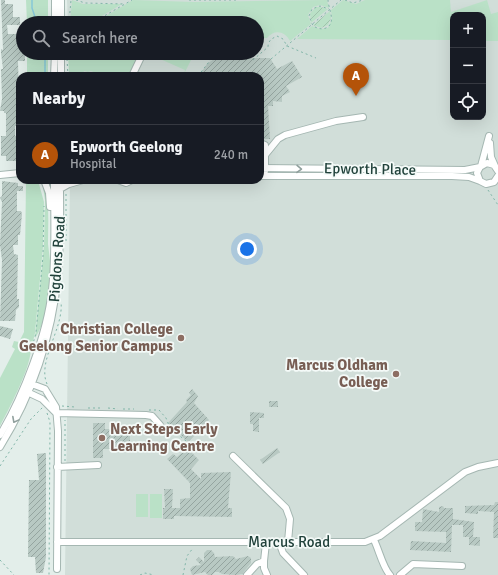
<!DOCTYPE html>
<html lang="en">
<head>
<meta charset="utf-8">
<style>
  :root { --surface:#171b24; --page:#20242c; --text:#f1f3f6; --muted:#9ea1a6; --line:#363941; --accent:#b45309 }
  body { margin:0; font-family:Signika,sans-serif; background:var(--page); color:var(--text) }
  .controls { position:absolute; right:12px; top:12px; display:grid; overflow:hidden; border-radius:8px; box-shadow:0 4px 16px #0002 }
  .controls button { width:36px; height:36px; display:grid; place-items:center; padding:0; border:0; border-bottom:1px solid var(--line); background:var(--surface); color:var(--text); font:20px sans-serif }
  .you { position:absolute; left:247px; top:249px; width:14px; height:14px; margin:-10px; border:3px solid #fff; border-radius:50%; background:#1a73e8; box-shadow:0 0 0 6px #1a73e833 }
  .badge { display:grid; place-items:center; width:26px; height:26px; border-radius:50%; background:var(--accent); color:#fff; font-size:13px; font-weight:700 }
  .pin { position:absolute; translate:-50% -33px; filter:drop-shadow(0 1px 2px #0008) }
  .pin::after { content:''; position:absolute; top:21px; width:14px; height:12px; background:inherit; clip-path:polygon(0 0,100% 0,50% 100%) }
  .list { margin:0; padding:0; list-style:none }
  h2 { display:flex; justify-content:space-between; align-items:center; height:52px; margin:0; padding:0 16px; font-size:17px }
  h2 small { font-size:13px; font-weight:400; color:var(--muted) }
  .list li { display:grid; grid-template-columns:26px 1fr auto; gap:12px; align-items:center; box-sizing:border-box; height:60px; padding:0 16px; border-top:1px solid var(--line) }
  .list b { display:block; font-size:15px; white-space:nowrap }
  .list p { margin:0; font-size:13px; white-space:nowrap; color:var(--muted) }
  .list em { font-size:13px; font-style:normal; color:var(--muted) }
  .icon { flex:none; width:22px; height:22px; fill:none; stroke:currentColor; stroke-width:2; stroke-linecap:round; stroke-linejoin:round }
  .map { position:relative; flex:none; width:498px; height:575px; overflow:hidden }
  .search { position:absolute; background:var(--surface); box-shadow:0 4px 16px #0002; left:16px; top:16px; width:248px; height:44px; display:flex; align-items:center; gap:10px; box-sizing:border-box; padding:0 14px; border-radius:22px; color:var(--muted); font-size:15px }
  .panel { position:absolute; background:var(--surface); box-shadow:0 4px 16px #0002; left:16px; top:72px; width:248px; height:112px; border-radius:12px }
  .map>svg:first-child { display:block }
  .built { fill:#d1ded9; fill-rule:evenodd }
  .industrial { fill:url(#industrial-grid) }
  .grass { fill:#bae1c7 }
  .garden { fill:url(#garden-furrows) }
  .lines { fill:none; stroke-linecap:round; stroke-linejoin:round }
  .stream { stroke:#87c7d8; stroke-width:1.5 }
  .building { fill:url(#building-hatch) }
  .minor-casing { stroke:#a5b7b2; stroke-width:8 }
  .path { stroke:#81b5a8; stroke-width:1; stroke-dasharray:2 3; stroke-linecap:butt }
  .minor { stroke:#fff; stroke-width:6 }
  .oneway { stroke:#90a09d }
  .education-dot { fill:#8d6e63; stroke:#f4faf8; stroke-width:1.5 }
  .labels { text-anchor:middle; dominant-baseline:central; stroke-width:3.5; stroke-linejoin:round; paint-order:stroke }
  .street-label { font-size:15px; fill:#21423b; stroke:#f4faf8 }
  .education-label { font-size:15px; font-weight:bold; fill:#785e54; stroke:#f4faf8; text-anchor:end }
</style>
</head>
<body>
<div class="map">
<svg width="498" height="575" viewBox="0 0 498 575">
  <defs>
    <pattern id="industrial-grid" width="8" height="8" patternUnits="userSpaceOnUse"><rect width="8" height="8" fill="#d1ded9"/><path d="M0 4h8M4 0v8" fill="none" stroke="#b3c0bb"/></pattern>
    <pattern id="garden-furrows" width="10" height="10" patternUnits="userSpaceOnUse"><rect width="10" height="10" fill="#bae1c7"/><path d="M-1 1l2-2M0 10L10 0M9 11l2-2" fill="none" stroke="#a0c2ac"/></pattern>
    <pattern id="building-hatch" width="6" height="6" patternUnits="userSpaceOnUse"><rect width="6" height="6" fill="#b8c9c3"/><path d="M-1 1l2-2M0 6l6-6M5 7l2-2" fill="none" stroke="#95a5a0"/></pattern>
  </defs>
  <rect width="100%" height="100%" fill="#e3eeea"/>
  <!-- built -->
  <path class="built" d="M 67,0 L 498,0 L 498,575 L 65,575 L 70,180 L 260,180 L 260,76 L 69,76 L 69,53 L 257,53 L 257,23 L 68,23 ZM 453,15 L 483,15 L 483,117 L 453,117 Z"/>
  <!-- industrial -->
  <path class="industrial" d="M 220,53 L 248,53 L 241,59 L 221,59 Z"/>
  <!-- grass -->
  <path class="grass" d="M 26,0 L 48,0 L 48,23 L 27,23 Z
    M 72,0 L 83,4 L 122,4 L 90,23 L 70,23 Z
    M 133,0 L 194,2 L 327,0 L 329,8 L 320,5 L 313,7 L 308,15 L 311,24 L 290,41 C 285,31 274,29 267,38 L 257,38 L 257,23 L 94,23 Z
    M 343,0 L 356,4 L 365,0 L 450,0 L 451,12 L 487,0 L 491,14 L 498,12 L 498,41 L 483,41 L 483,15 L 453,15 L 453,40 L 297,39 L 312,26 L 320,29 L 328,28 L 332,19 L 331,10 Z
    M 27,53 L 48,53 L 48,76 L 27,76 Z
    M 68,53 L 140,53 L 129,76 L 105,75 L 103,76 L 91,71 L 88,72 L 84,71 L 82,76 L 69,76 Z
    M 146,53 L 183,57 L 185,55 L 200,53 L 199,58 L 195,56 L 192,60 L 191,60 L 184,74 L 185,70 L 151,55 L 149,58 L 146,56 Z
    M 26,181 L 39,184 L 44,202 L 43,247 L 35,333 C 33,341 32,347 30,356 C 27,374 9,409 0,426 L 0,378 L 15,349 L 12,347 L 14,341 L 19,342 L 24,332 Z
    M 44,186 C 50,205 48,224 48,244 C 49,252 50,261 51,269 C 52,287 46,323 35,338 L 44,245 L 45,200 L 43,187 Z
    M 136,494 L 148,494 L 148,517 L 136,517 Z
    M 150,494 L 162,494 L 162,518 L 150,518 Z"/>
  <!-- garden -->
  <path class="garden" d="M 316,7 L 321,7 L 328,9 L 311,23 L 310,13 Z
    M 330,11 L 331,18 L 328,25 L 321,28 L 313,25 Z"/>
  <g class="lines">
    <!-- stream -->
    <path class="stream" d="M 32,0 L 32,8 L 37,23
      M 45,53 L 45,76"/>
  </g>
  <!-- building -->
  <path class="building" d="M 1,0 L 5,0 L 5,4 L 13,4 L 13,17 L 20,17 L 20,25 L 7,25 L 8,34 L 21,34 L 21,46 L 23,46 L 23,53 L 25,53 L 25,61 L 18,61 L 19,99 L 16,99 L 16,107 L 20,107 L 20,126 L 15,126 L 15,136 L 17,136 L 16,151 L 20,151 L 20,161 L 6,161 L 6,156 L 1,156 L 1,136 L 6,136 L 6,113 L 4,113 L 4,111 L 0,111 L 2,99 L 1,69 L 3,69 L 1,53 L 1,49 L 3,50 Z
    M 215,58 L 270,58 L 277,69 L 292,61 L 302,77 L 286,86 L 290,92 L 282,96 L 282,102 L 273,101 L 273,106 L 268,106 L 270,139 L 260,139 L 260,76 L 199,76 L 207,64 Z
    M 2,181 L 18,183 L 18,186 L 23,186 L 23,191 L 17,191 L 17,211 L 21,211 L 22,214 L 20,235 L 18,235 L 18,245 L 13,245 L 14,254 L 18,255 L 17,299 L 19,299 L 19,307 L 16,310 L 15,321 L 0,321 L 2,260 L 0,245 L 2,202 L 0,198 L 2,196 Z
    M 0,326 L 13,329 L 10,339 L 0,336 Z
    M 192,389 L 198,396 L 194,403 L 209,420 L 188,442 L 168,423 L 187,402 L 186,400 L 191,395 L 189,393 Z
    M 269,401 L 278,401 L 278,407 L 269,407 Z
    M 250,412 L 264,413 L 264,418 L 259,418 L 259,432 L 253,431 L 253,424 L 250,424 Z
    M 93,423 L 105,423 L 105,429 L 130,429 L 130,449 L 103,449 L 103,458 L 93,458 Z
    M 187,448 L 199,460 L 191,469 L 201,479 L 201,473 L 231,472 L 228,508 L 232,508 L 232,517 L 174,516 L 174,519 L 163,519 L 163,508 L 165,508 L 164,489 L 173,489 L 172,508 L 180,508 L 180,499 L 190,498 L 190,483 L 167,459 L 173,454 L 177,457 Z
    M 277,448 L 280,452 L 263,464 L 260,460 Z
    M 46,453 L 46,557 L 43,573 L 36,573 L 35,557 L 28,557 L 29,480 L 39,480 L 37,454 Z
    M 495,502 L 498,502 L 498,538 L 493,538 L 494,512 L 478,511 L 478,514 L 465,513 L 465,506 L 494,505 Z
    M 443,506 L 444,508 L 453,508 L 453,519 L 474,522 L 473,537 L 480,537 L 480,546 L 469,545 L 469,537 L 463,537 L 463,525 L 452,525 L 451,552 L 410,550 L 411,541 L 446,543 L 446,532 L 415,531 L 415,522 L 422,522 L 423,509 L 439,512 L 439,507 Z
    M 207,550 L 211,550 L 214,553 L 215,557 L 233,556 L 236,559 L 248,556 L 251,558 L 251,563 L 242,574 L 236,575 L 222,574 L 219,572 L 215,572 L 212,575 L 208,575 L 205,572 L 192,575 L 190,569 L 193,566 L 201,565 L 196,560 L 199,557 L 204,562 L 204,553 Z"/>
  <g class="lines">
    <!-- minor casing -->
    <g class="minor-casing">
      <path id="minor" d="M 61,0 L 61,23
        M 55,23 L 55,0
        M 61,53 L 61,76
        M 54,76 L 55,53
        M 132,76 L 143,53
        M 260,143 L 265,145 L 265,171
        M 490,143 L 491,157 L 495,166
        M 265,155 L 278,139 L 285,135 L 336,121 L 363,117
        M 481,166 L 489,136
        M 260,168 L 465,170 L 480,167
        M 498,171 L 494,165 L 487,163 L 480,167 L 477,173 L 480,181 L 486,184 L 494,182 L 498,176
        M 0,175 L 20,173
        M 260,176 L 452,176 L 469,177 L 480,181
        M 44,180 L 49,193 L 50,207
        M 118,180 L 126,183 L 132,180
        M 60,189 L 69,184 L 83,180
        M 29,383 L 45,389 L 56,407 L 58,431 L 57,569
        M 25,391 L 42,399 L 56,413
        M 56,413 L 146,415 L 152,416 L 160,425
        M 0,435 C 23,397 47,335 52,290 C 56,254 54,216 54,180
        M 0,447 C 32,395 52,336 58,275 C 61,244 60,211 60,180
        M 233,456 L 286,508 L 290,519 L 288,542
        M 57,467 L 98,465
        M 374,540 C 379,550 383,568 390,575
        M 57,542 L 365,542 L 380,536 L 465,472 L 478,467 L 498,463
        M 279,542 L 283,553 L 304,575
        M 264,561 L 264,568 L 267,575
        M 247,575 L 257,564 L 264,561 L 266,543
        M 400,575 L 413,564 L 462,566"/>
    </g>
    <!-- path -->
    <path class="path" d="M 76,0 L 85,3 L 125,4
      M 189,0 L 236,0
      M 328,0 C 328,8 337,23 326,28 C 321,30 317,28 313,26 L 309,16 L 312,9 L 320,6 L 329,9
      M 345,0 L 353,3 L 363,0
      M 69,23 L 71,0
      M 92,23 L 132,0
      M 67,59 L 68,76
      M 271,59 L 341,0
      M 253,60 L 268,47 C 268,41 271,39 277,36 L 283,39 L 287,46 L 316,58
      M 198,76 L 212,58 L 220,57
      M 488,190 L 498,205
      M 66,241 L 66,193
      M 31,351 L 36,333 L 43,256 L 44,206
      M 47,384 C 37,361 64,328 61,302
      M 62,406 L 75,407
      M 88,408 L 103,408
      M 108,408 L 118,409
      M 123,409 L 134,409
      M 149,410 L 159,410 L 166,418 L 170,428 L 186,441
      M 47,413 L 50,422 L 49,575
      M 65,461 L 65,420
      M 0,466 L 31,419 L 43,407
      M 0,560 L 14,575
      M 140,575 L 145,573 L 154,575
      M 183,575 L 187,556 L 193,548"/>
    <!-- minor -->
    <use href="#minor" class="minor"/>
  </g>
  <!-- one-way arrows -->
  <defs><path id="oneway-chevron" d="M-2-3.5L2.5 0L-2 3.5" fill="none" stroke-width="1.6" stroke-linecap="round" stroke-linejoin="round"/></defs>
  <g class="oneway">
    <use href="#oneway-chevron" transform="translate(299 169) rotate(1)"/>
    <use href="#oneway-chevron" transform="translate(15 420) rotate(118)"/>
  </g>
  <!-- markers -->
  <g class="education-dot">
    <circle cx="181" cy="338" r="4"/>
    <circle cx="396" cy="374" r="4"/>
    <circle cx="102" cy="438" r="4"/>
  </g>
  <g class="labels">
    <!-- street labels -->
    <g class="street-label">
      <text transform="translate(370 169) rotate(1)">Epworth Place</text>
      <text transform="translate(57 259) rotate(-86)">Pigdons Road</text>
      <text x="289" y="542">Marcus Road</text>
    </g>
    <!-- education labels -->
    <g class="education-label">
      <text x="173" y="329">Christian College<tspan x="173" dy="17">Geelong Senior Campus</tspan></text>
      <text x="388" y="365">Marcus Oldham<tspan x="388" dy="17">College</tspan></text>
      <text x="110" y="429" text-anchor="start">Next Steps Early<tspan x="110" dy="17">Learning Centre</tspan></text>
    </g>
  </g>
</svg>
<div class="controls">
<button>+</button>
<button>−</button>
<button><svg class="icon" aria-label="locate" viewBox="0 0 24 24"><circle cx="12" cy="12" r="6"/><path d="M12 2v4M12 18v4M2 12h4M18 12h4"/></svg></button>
</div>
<div class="you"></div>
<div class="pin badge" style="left:356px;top:96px">A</div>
<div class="search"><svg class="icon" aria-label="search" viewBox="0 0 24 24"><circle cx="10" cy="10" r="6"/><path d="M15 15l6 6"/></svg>Search here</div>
<section class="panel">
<h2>Nearby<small></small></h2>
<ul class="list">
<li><span class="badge">A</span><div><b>Epworth Geelong</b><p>Hospital</p></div><em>240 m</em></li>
</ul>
</section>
</div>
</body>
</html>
